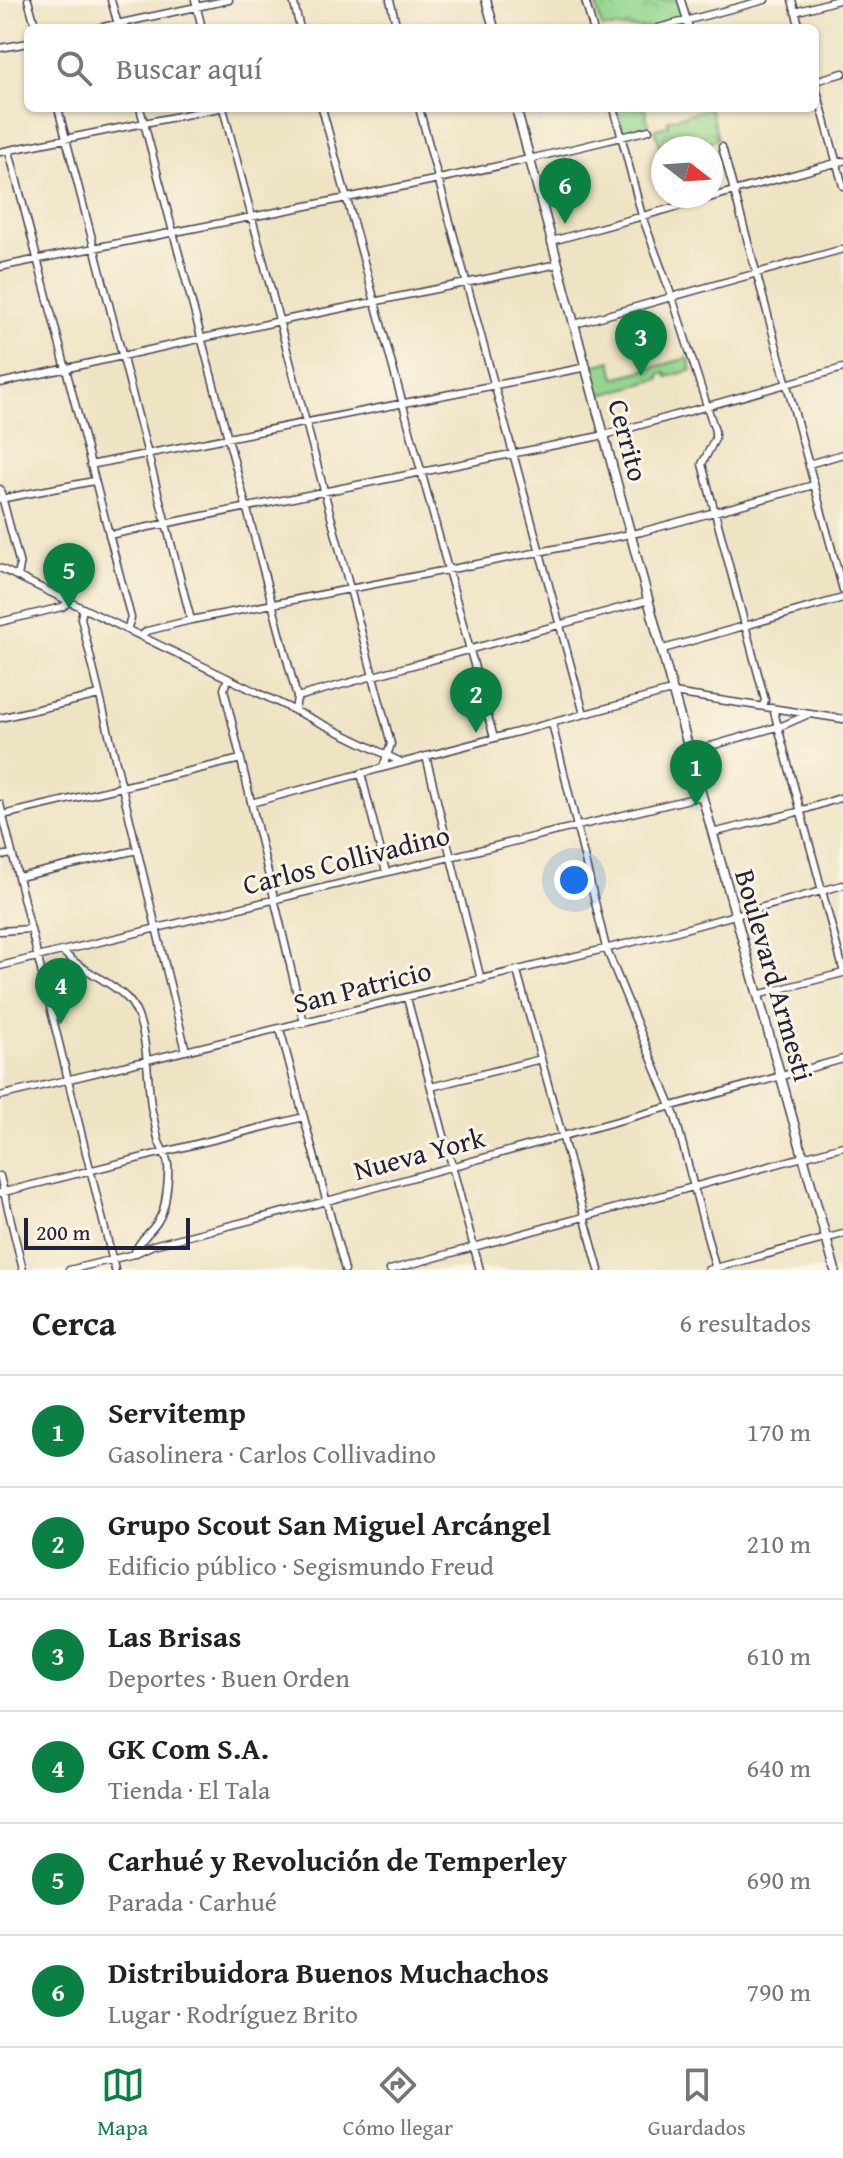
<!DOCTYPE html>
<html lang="es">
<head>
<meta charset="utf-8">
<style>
  :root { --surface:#fff; --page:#f2f2f2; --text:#222; --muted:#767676; --line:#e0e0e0; --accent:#0b8043 }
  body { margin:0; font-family:"Gentium Book Plus",serif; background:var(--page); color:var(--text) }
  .compass { position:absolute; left:651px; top:136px; width:72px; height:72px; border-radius:50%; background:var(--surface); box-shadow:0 2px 6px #0004; rotate:107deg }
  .scale { position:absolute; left:24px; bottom:20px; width:166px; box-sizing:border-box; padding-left:8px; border:4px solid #22223b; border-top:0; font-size:22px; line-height:28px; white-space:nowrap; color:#22223b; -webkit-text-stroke:6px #fcf5e5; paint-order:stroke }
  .you { position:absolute; left:574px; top:880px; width:28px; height:28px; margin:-20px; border:6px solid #fff; border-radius:50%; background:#1a73e8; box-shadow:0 0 0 12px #1a73e833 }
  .badge { display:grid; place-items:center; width:52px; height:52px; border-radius:50%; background:var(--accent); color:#fff; font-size:26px; font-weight:700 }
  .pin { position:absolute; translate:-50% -66px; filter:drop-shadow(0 2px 4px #0008) }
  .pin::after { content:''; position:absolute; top:42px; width:28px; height:24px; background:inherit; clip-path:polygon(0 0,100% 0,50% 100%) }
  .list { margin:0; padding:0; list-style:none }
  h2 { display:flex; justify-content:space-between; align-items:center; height:104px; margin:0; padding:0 32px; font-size:34px }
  h2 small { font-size:26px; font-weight:400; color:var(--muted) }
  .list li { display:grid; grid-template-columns:52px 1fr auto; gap:24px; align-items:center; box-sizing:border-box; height:112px; padding:0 32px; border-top:2px solid var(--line) }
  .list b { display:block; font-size:30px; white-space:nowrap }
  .list p { margin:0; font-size:26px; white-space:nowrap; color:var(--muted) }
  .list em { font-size:26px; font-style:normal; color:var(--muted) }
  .icon { flex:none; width:44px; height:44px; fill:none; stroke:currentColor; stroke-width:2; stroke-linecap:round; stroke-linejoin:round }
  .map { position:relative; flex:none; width:843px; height:1270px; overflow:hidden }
  .search { position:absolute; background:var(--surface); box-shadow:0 2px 6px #0004; left:24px; right:24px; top:24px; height:88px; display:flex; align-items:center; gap:20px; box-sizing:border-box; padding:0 28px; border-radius:12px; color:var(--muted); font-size:30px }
  .sheet { height:776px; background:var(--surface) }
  nav { display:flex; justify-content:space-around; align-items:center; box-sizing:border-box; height:112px; border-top:2px solid var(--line); background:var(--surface); font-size:22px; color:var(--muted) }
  nav a { display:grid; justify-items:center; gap:4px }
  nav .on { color:var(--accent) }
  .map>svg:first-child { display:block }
  .park { fill:url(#park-crowns); stroke:#5b7c64; stroke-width:2 }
  .pitch { fill:#94d68e; stroke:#5b7c64; stroke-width:2 }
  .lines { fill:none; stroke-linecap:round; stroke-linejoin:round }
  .minor-casing { stroke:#413f4f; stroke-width:9 }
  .major-casing { stroke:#413f4f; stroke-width:11 }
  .minor { stroke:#fff; stroke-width:6 }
  .major { stroke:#fff; stroke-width:8 }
  .labels { text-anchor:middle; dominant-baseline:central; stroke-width:6; stroke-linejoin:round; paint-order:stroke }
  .street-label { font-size:28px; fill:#22223b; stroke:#fcf5e5 }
</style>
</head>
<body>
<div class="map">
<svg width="843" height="1270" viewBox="0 0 843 1270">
  <defs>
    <pattern id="park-crowns" width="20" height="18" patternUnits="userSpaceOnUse" patternTransform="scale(2)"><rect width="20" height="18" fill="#94d68e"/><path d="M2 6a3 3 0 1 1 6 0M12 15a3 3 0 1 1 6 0" fill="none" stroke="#7fb77b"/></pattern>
  </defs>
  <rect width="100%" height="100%" fill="#fcf5e5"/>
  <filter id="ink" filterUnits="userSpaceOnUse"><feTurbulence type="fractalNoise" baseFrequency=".0125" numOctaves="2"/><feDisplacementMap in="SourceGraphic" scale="16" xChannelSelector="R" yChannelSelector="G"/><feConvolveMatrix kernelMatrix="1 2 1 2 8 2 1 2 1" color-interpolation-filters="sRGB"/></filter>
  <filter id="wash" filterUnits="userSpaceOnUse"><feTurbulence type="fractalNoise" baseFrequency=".006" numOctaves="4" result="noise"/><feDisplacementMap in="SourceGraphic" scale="32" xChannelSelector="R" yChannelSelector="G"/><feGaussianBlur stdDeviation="1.8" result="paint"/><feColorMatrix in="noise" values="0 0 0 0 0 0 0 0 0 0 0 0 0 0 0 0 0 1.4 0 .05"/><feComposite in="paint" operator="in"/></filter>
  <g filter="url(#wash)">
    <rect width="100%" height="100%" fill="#eee3c3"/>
    <!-- park -->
    <path class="park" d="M 595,0 L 681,0 L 687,20 L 658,28 L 602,28 Z
      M 616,108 L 645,108 L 649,126 L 623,133 Z
      M 710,108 L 718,139 L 686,148 L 663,148 L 662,155 L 655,129 L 668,126 L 668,120 Z"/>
    <!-- pitch -->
    <path class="pitch" d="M 688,358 L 692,370 L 667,377 L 666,373 L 659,375 L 660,379 L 598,396 L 590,367 L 611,361 L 615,378 Z"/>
  </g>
  <g filter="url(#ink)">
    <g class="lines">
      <!-- minor casing -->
      <g class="minor-casing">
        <path id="minor" d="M 28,0 L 36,28
          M 111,0 L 119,28
          M 195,0 L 202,28
          M 293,0 L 300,28
          M 390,0 L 397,28
          M 585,0 L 593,28
          M 681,0 L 689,28
          M 792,0 L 800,28
          M 795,12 L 838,0
          M 98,28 L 229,0
          M 658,28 L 765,0
          M 0,48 L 28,43
          M 815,81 L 843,73
          M 815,84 L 843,186
          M 58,108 L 191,620
          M 140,108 L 297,697 L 295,711
          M 223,108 L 391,744 L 383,767
          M 322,108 L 494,738
          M 419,108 L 584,714
          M 614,108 L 642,216 L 672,297 L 715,431 L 715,439 L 702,464 L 765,700 L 763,706
          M 722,147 L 843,590
          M 9,151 L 131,618 L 127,630
          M 0,152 L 219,108
          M 552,241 L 843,161
          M 0,267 C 217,222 435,185 649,130
          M 575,324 L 843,249
          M 0,383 L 280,321 L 558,264
          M 809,464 L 843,454
          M 90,465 L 587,367
          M 0,489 L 20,565 L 18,577
          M 0,499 L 94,481
          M 109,535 L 605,435 L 843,368
          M 0,568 L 401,762
          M 83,609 L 81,618 L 186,1051
          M 0,622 L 62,607 L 69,602
          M 141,636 L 147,631 L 191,620 L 641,532 L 814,485
          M 663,649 L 843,598
          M 228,678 L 224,689 L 304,1023
          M 297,697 L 649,600
          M 773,708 L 843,969
          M 0,718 L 99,695
          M 552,723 L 606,948 L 675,1116 L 716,1270
          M 690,752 L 784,725 L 809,714
          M 426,756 L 481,980
          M 361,773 L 386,872
          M 251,803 L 667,692 L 843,719
          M 0,804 L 115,1270
          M 3,815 L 241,759
          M 712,833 L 794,813 L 843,797
          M 0,856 L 12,854
          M 19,877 L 137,850
          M 0,931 L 30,929
          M 62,951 C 81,971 108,979 127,998 C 150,1021 146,1081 152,1112 C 155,1122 156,1132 159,1142 C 162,1150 167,1156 168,1165 C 169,1177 167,1190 165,1202 C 159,1232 142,1232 134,1254
          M 0,966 L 702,796
          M 517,971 L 599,1270
          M 757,995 L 843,973
          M 407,998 L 480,1270
          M 280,1029 L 345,1270
          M 431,1087 L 541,1059
          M 0,1096 L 670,933 L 843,885
          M 0,1176 L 23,1270
          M 0,1193 L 304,1117
          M 69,1270 L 134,1254 L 153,1245 L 327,1201 L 843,1059
          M 390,1270 L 843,1146
          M 708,1270 L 843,1234"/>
      </g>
      <!-- major casing -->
      <g class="major-casing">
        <path id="major" d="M 486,0 L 494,28
          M 516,108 L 673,692 L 835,1270"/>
      </g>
      <!-- minor -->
      <use href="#minor" class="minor"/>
      <!-- major -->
      <use href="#major" class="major"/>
    </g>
  </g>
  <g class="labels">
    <!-- street labels -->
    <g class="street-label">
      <text transform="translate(629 440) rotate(75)">Cerrito</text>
      <text transform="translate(346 859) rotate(-14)">Carlos Collivadino</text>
      <text transform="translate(775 975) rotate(74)">Boulevard Armesti</text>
      <text transform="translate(362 986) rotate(-14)">San Patricio</text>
      <text transform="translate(419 1153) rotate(-15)">Nueva York</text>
    </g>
  </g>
</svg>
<svg class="compass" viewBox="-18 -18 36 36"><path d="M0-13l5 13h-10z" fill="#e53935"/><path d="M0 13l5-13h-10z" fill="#767676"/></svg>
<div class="scale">200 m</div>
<div class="you"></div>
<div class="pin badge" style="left:696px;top:806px">1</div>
<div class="pin badge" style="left:476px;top:733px">2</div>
<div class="pin badge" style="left:641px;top:376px">3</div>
<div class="pin badge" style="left:61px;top:1024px">4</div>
<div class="pin badge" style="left:69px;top:609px">5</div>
<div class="pin badge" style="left:565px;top:224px">6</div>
<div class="search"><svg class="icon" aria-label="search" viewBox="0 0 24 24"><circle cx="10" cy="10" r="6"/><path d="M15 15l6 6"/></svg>Buscar aquí</div>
</div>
<section class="sheet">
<h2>Cerca<small>6 resultados</small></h2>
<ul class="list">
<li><span class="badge">1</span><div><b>Servitemp</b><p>Gasolinera · Carlos Collivadino</p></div><em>170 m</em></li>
<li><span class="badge">2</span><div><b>Grupo Scout San Miguel Arcángel</b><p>Edificio público · Segismundo Freud</p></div><em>210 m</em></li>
<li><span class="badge">3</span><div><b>Las Brisas</b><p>Deportes · Buen Orden</p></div><em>610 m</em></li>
<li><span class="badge">4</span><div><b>GK Com S.A.</b><p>Tienda · El Tala</p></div><em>640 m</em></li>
<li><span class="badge">5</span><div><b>Carhué y Revolución de Temperley</b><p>Parada · Carhué</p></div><em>690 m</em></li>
<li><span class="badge">6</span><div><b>Distribuidora Buenos Muchachos</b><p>Lugar · Rodríguez Brito</p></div><em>790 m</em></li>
</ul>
</section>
<nav>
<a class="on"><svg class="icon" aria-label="map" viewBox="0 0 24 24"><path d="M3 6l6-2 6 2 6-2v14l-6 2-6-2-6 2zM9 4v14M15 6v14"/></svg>Mapa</a>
<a><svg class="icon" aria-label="directions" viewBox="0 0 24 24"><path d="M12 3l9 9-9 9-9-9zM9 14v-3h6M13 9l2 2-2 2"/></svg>Cómo llegar</a>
<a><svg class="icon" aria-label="saved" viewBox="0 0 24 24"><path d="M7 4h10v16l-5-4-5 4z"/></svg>Guardados</a>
</nav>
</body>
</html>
